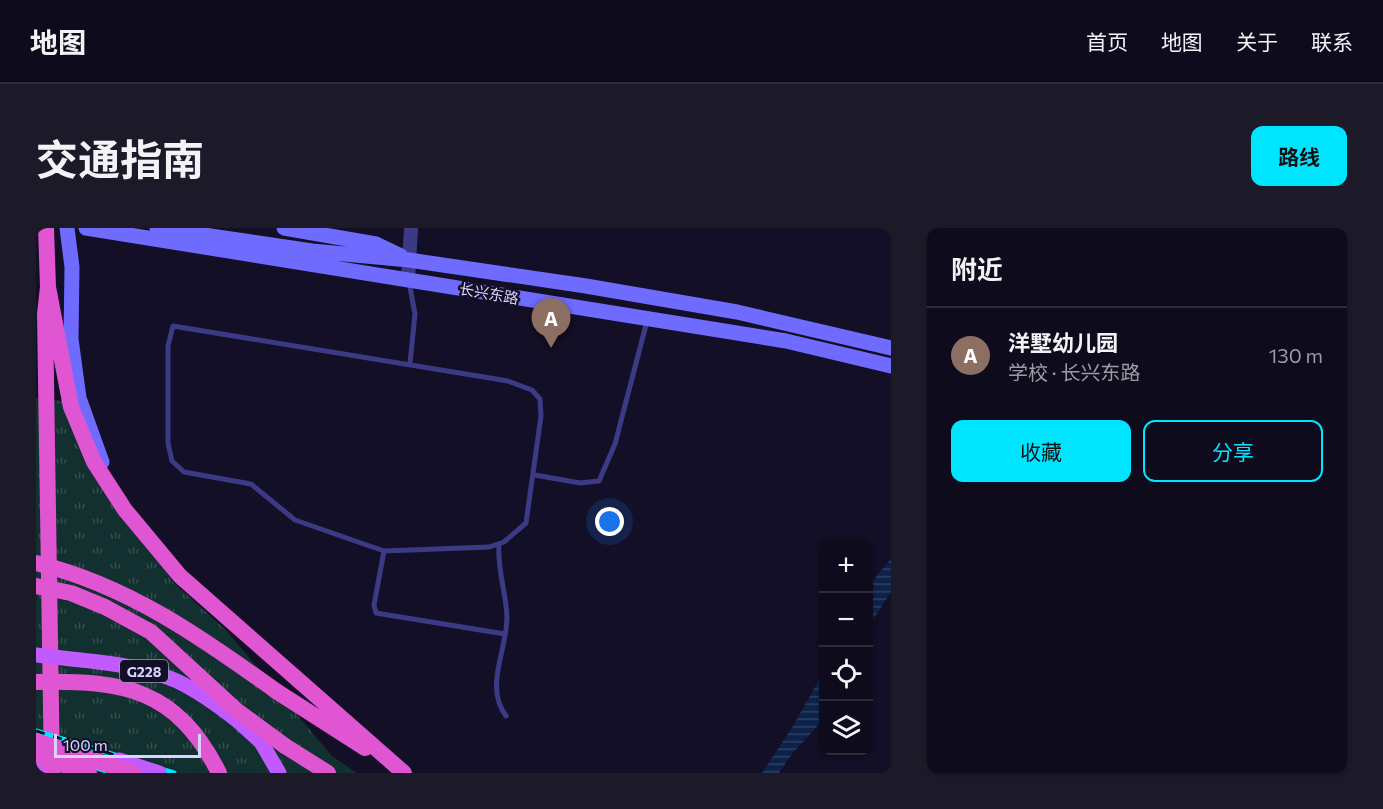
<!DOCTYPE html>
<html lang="zh">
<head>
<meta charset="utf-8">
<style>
  :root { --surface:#0e0b1c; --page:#1c1929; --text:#f1f3f6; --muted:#9b9ba3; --line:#2e2b3b; --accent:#00e5ff }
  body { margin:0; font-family:Commissioner,"Noto Sans SC",sans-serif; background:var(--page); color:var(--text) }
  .controls { position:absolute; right:18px; bottom:18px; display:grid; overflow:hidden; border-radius:12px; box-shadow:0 2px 4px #0004 }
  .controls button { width:54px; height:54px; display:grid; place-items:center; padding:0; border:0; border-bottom:2px solid var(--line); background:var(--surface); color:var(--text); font:30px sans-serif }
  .scale { position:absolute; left:18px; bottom:15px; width:147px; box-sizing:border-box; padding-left:6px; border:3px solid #d9d4ff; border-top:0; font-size:16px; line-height:21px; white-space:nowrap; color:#d9d4ff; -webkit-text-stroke:4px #130f26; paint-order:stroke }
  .you { position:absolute; left:574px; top:294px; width:21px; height:21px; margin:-15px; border:4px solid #fff; border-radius:50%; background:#1a73e8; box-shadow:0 0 0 9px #1a73e833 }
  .badge { display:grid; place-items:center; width:39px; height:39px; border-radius:50%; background:var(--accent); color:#fff; font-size:20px; font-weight:700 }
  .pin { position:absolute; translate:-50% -50px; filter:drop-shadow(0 2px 3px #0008) }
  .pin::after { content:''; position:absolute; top:32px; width:21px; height:18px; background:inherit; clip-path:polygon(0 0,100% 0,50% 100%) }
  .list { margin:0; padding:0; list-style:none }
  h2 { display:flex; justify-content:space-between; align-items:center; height:78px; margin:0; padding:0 24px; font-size:26px }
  h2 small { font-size:20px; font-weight:400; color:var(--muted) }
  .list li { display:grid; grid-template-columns:39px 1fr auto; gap:18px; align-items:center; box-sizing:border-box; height:96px; padding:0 24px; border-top:2px solid var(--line) }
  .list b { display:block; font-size:22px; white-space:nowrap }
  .list p { margin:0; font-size:20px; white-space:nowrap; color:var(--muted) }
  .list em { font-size:20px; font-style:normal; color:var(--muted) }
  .actions { display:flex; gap:12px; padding:18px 24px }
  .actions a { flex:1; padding:14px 0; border:2px solid var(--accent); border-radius:12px; text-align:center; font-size:21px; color:var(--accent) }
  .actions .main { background:var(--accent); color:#111 }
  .icon { flex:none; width:33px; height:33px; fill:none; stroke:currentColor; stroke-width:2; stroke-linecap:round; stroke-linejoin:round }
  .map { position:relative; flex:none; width:855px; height:545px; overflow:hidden; border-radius:12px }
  header { display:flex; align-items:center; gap:36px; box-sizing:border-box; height:84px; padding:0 30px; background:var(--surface); border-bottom:2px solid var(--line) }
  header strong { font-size:28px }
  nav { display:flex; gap:33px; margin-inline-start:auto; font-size:21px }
  .intro { display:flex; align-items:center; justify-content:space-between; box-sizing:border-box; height:144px; padding:0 36px }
  h1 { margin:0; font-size:42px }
  .button { padding:15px 27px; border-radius:12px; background:var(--accent); color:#111; font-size:21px; font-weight:700 }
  main { display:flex; gap:36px; padding:0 36px }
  aside { flex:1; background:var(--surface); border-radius:12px; box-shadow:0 2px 4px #0004 }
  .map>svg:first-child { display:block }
  .park { fill:url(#park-tufts) }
  .water { fill:url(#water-rules) }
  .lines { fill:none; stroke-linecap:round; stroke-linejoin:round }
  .service { stroke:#3d3a85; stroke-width:5 }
  .tertiary { stroke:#3d3a85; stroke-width:14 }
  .secondary { stroke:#6f6bff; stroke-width:15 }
  .primary { stroke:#c25bff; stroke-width:15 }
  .trunk { stroke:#e055d1; stroke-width:16 }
  .rail-casing { stroke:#00e5ff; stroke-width:5 }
  .rail { stroke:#130f26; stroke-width:3; stroke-dasharray:9; stroke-linecap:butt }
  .primary-bridge { stroke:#c25bff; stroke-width:15 }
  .trunk-bridge { stroke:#e055d1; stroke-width:16 }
  .labels { text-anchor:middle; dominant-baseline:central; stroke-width:5; stroke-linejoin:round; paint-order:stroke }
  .shield { fill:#130f26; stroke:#9e99be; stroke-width:1.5 }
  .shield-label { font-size:14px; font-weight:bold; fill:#d9d4ff }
  .street-label { font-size:15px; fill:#d9d4ff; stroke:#130f26 }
</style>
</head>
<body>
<header>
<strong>地图</strong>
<nav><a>首页</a><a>地图</a><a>关于</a><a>联系</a></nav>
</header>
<div class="intro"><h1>交通指南</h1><a class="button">路线</a></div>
<main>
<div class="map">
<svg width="855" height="545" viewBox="0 0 855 545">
  <defs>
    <pattern id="park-tufts" width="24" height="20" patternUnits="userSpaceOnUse" patternTransform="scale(1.5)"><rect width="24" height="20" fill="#12302f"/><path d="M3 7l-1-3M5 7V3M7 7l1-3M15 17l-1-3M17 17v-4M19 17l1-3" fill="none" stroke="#344d4e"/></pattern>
    <pattern id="water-rules" width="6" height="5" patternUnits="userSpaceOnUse" patternTransform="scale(1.5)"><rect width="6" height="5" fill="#0c2248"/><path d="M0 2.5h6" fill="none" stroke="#2f4163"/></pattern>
  </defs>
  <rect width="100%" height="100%" fill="#130f26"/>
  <!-- park -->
  <path class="park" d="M 0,170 L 26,173 L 47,220 L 137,354 L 189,401 L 296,528 L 321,545 L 0,545 Z"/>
  <!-- water -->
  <path class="water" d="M 855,331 L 855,364 L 833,398 L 833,357 Z
    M 787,445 L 787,492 L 755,527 L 743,545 L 726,545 L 757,498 Z"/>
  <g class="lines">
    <!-- service -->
    <path class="service" d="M 373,54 L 379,86 L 374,135
      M 137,98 L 472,153 L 496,162 L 504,171 L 505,188 L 490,295 L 468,314 L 453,319 L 348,323 L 259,292 L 215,256 L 148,244 L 136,233 L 132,215 L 132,118 Z
      M 499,247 L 544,255 L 563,253 L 579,216 L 611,93
      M 463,316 C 461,341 470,364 471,389 C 471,423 448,458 470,488
      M 348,323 L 338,377 L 340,385 L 469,406"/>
    <!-- tertiary -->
    <path class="tertiary" d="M 372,51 L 375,0"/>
    <!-- secondary -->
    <path class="secondary" d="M 31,0 L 36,39 L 35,111 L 43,170 L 66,234
      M 50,0 L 750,113 L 855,138
      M 121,0 L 276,23 L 373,32 L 550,58 L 701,84 L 855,120
      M 248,0 L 340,16 L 365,28"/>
    <!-- primary -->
    <path class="primary" d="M 203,494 L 225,514 L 243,545
      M 0,543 L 5,545"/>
    <!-- trunk -->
    <path class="trunk" d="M 10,0 L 12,59 L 9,86 L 16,545
      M 12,59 L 35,179 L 58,234 L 89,282 L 144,348 L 368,545
      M 240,463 L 329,520
      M 249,518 L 292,545"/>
    <!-- rail casing -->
    <g class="rail-casing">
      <path id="rail" d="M 0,503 L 138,545
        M 0,521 L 77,545"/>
    </g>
    <!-- rail -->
    <use href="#rail" class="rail"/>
    <!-- primary-bridge -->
    <path class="primary-bridge" d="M 0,427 C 45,433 99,434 141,453 C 164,464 183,478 203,494
      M 83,532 L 123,545"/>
    <!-- trunk-bridge -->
    <path class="trunk-bridge" d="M 0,335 C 91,357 165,409 240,463
      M 0,358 L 35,365 L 69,379 L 115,404 L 200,482 L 249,518
      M 0,454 C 88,452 141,461 183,545
      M 0,513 L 98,545
      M 0,528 L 53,545"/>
  </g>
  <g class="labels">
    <!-- shield labels -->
    <rect class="shield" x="84" y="432" width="48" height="22" rx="4.5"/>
    <g class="shield-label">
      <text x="108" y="443">G228</text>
    </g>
    <!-- street labels -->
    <g class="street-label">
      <text transform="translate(453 65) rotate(10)">长兴东路</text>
    </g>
  </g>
</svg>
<div class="controls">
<button>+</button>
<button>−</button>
<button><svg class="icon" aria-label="locate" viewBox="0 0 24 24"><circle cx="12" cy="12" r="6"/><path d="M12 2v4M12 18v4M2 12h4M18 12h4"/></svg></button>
<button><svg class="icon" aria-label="layers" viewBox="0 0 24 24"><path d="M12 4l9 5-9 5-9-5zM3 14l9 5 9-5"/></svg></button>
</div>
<div class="scale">100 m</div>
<div class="you"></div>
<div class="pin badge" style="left:515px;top:120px;background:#8d6e63">A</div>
</div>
<aside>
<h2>附近<small></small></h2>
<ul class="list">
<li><span class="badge" style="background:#8d6e63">A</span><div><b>洋墅幼儿园</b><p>学校 · 长兴东路</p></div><em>130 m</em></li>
</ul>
<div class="actions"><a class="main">收藏</a><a>分享</a></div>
</aside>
</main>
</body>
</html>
